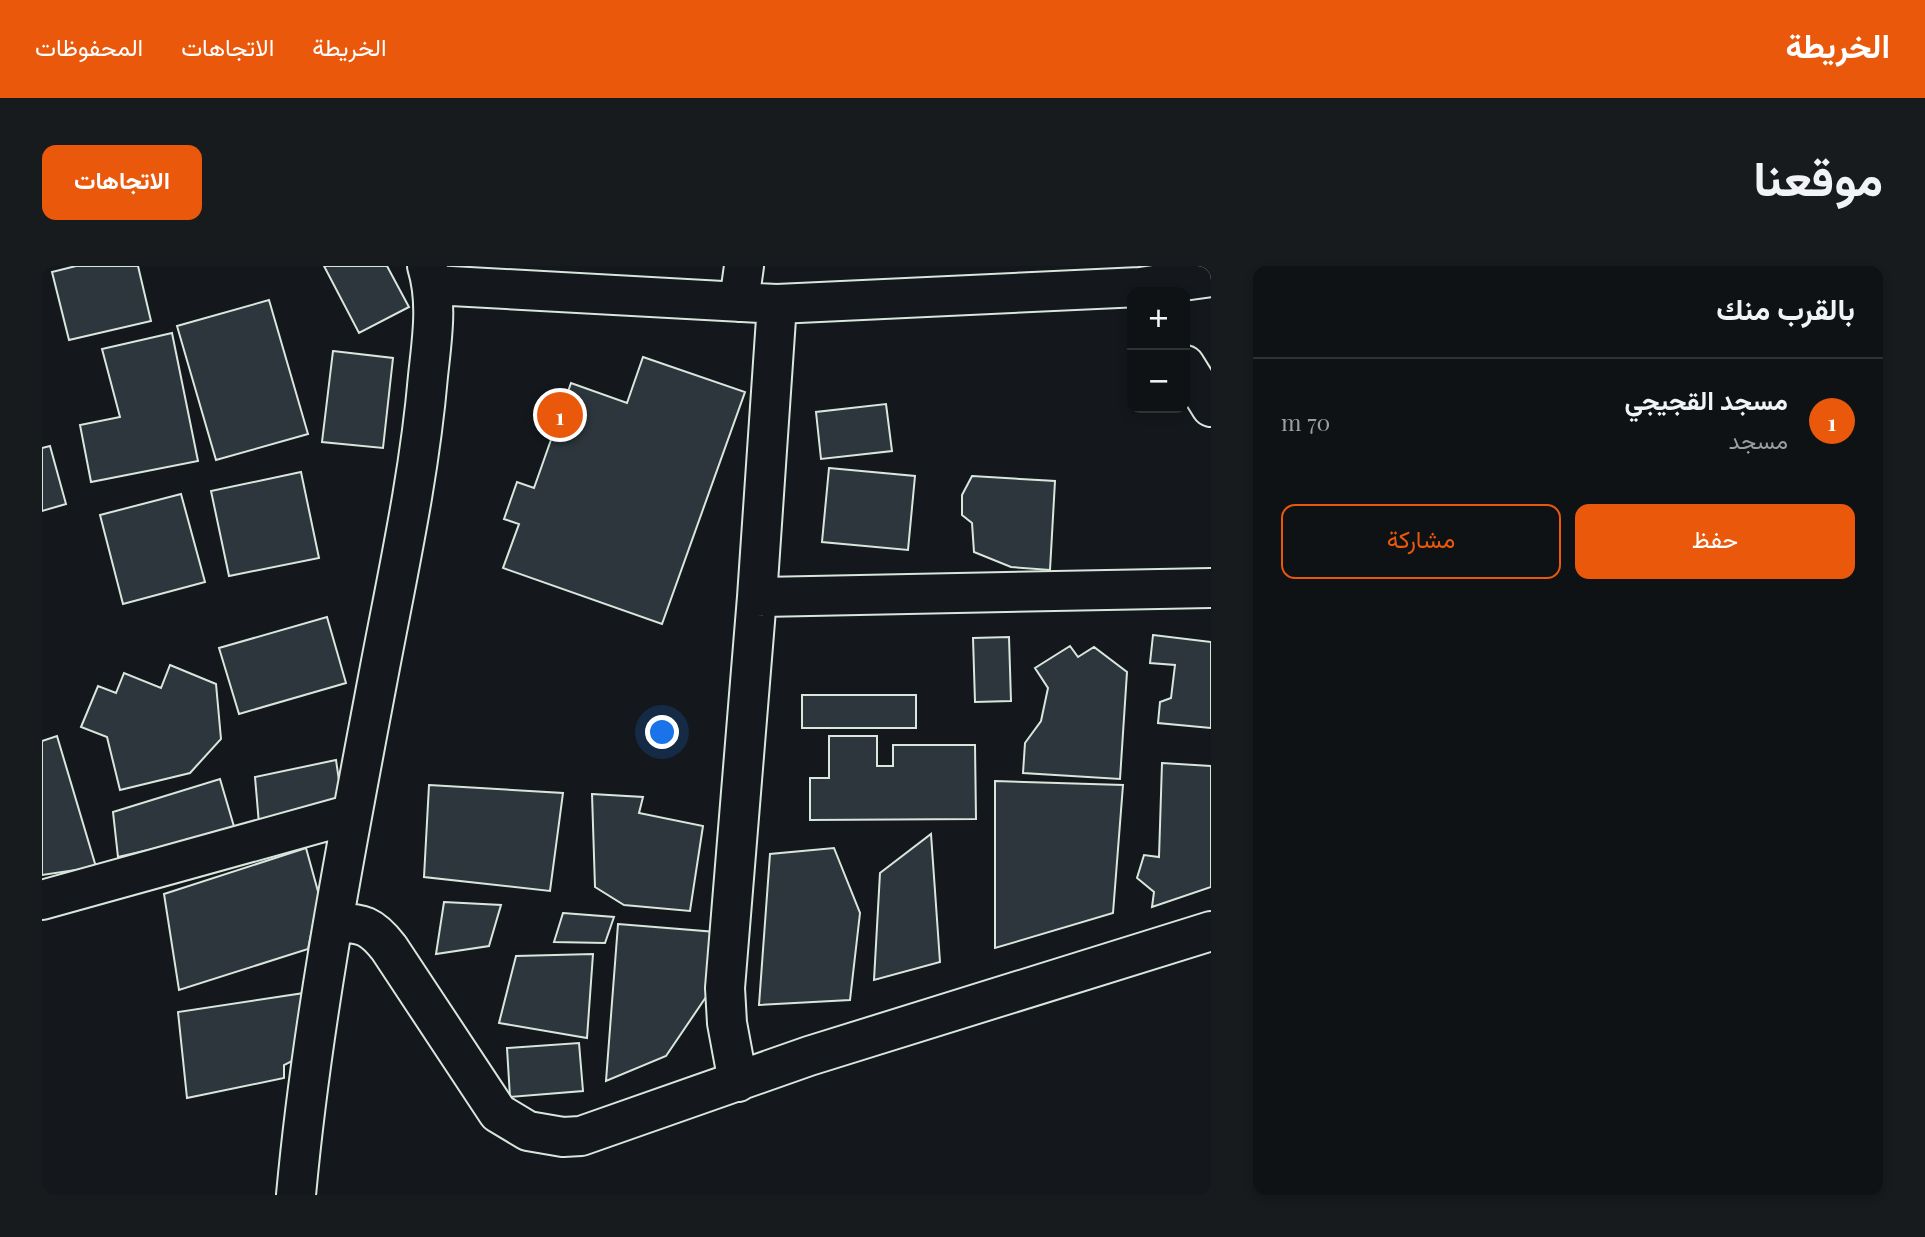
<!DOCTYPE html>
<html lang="ar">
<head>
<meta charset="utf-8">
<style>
  :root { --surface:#0f1215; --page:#181b1e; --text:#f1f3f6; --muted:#9b9ea0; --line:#2f3234; --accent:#ea580c }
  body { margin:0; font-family:"Playfair Display",Vazirmatn,serif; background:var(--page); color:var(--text); direction:rtl }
  .controls { position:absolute; right:21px; top:21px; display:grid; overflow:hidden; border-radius:14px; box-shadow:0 4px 10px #0003 }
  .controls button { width:63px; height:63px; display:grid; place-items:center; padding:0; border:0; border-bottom:2px solid var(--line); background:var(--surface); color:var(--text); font:35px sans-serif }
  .you { position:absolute; left:621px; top:467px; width:24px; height:24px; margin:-18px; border:5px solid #fff; border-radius:50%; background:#1a73e8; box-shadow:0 0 0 10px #1a73e833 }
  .badge { display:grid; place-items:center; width:46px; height:46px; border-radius:50%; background:var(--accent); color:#fff; font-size:23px; font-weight:700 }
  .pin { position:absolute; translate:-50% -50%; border:4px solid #fff; box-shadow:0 2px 7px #0006 }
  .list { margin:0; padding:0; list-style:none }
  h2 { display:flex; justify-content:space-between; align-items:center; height:91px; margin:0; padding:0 28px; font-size:30px }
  h2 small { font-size:23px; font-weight:400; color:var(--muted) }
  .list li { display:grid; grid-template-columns:46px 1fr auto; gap:21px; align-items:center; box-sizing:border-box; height:126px; padding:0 28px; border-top:2px solid var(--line) }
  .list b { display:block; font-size:26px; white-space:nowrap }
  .list p { margin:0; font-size:23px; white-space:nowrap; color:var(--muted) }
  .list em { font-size:23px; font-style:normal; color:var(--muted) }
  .actions { display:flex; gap:14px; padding:21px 28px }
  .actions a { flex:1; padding:16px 0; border:2px solid var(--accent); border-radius:14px; text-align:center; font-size:24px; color:var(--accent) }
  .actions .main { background:var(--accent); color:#fff }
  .map { position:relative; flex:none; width:1169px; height:929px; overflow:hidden; direction:ltr; border-radius:14px }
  header { display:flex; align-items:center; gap:42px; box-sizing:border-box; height:98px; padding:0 35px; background:var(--accent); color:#fff }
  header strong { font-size:33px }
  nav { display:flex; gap:38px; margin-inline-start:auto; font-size:24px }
  .intro { display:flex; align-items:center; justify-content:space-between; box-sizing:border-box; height:168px; padding:0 42px }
  h1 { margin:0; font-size:49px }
  .button { padding:18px 32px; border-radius:14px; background:var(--accent); color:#fff; font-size:24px; font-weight:700 }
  main { display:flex; gap:42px; padding:0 42px }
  aside { flex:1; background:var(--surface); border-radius:14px; box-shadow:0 4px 10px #0003 }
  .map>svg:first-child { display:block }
  .building { fill:#2c363c; stroke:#d8e6dc; stroke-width:2 }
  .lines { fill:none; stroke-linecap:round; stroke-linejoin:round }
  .minor-casing { stroke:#d8e6dc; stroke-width:42 }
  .minor { stroke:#14181c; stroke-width:38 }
</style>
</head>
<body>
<header>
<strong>الخريطة</strong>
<nav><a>الخريطة</a><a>الاتجاهات</a><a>المحفوظات</a></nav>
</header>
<div class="intro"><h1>موقعنا</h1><a class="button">الاتجاهات</a></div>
<main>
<aside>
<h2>بالقرب منك<small></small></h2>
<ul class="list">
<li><span class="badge">1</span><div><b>مسجد القجيجي</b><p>مسجد</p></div><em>70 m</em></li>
</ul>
<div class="actions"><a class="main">حفظ</a><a>مشاركة</a></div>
</aside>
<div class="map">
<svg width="1169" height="929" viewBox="0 0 1169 929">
  <rect width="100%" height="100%" fill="#14181c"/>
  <!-- building -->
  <path class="building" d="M 34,0 L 96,0 L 109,55 L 27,74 L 10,6 Z
    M 282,0 L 345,0 L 367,41 L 317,67 Z
    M 227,34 L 266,168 L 174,194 L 135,60 Z
    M 130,67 L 156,195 L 49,216 L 38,159 L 78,151 L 60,83 Z
    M 291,85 L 351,92 L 341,182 L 280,176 Z
    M 601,91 L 703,126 L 620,358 L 461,302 L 477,258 L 462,253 L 475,216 L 492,222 L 529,117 L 585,137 Z
    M 844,138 L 850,185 L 779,193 L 774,146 Z
    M 8,180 L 24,238 L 0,245 L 0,182 Z
    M 787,202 L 873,210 L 866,284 L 780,276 Z
    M 259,206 L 277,292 L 187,310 L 169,225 Z
    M 930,210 L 1013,215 L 1008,304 L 969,301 L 932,286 L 930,257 L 920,249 L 920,229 Z
    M 139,228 L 163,316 L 81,338 L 58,249 Z
    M 285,351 L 304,417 L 197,448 L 177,382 Z
    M 1111,369 L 1169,376 L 1169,462 L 1116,457 L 1118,436 L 1129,432 L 1133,399 L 1108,397 Z
    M 967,371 L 969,435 L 933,436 L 931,372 Z
    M 1028,380 L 1036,391 L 1052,381 L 1085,406 L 1078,513 L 981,507 L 983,477 L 999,455 L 1006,422 L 993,402 Z
    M 128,399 L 174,418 L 179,473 L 148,507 L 78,524 L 65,471 L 39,461 L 56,420 L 74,427 L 82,407 L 119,422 Z
    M 760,429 L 874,429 L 874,462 L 760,462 Z
    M 15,470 L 54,601 L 0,609 L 0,475 Z
    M 787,470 L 835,470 L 835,500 L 851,500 L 851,479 L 933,479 L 934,553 L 768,554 L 768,512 L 787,512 Z
    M 294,494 L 301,542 L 217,558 L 213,511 Z
    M 1120,497 L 1169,500 L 1169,621 L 1110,641 L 1112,626 L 1095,612 L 1102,589 L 1117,591 Z
    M 178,513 L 193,564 L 76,591 L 71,546 Z
    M 953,515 L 1081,519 L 1071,647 L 953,682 Z
    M 387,519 L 521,527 L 508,625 L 382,611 Z
    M 550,528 L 601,531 L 597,547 L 661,560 L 648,645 L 582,639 L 553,621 Z
    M 889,568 L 898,696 L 832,714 L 838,607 Z
    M 264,582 L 277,629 L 266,683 L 137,724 L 122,628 Z
    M 792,582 L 818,647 L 808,734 L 717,739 L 728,588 Z
    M 402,636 L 459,639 L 447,680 L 394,688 Z
    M 521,647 L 572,651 L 563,677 L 512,676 Z
    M 576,658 L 674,666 L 664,731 L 624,790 L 564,815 Z
    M 551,688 L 545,772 L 457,757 L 474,690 Z
    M 262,727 L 262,789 L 242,799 L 242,812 L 145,832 L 136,746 Z
    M 537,777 L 541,825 L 468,831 L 465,782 Z"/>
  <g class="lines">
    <!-- minor casing -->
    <g class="minor-casing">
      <path id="minor" d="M 391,19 L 735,38 L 1098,21 L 1169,11
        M 697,36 L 702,0
        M 1143,99 L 1169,141
        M 715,331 L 1169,322
        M 0,634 L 310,548
        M 292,657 C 320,656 330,660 347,682 L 456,847 L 486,865 L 521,871 L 539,870 L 767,790 L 1169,665
        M 696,816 L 685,757 L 683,722 L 715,331 L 735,38
        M 254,929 C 270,757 303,586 335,417 C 354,315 377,214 386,110 C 390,73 396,36 385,0"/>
    </g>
    <!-- minor -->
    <use href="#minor" class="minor"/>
  </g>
</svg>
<div class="controls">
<button>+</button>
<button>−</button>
</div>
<div class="you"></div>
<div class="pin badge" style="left:518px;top:149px">1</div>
</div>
</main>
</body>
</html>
